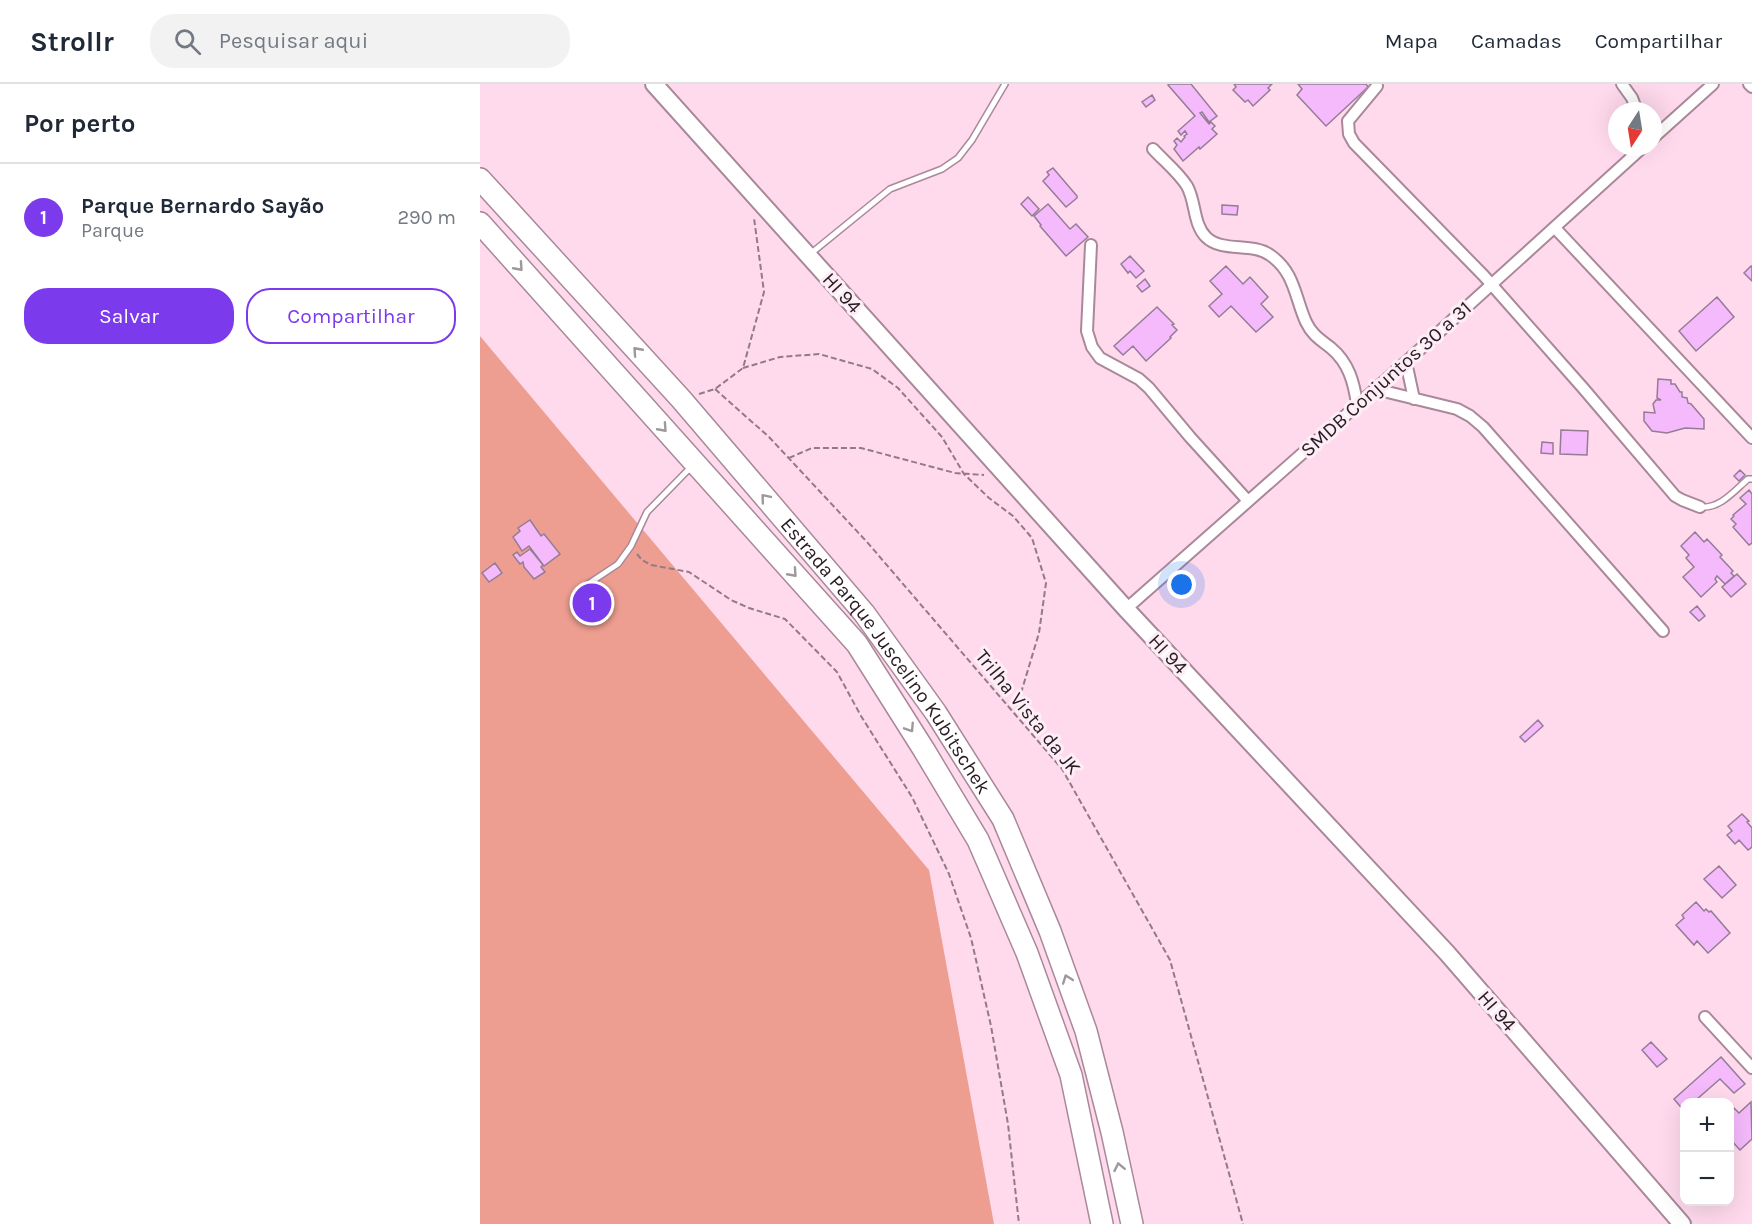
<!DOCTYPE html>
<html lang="pt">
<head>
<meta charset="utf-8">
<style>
  :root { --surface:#fff; --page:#f2f2f3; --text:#1f2937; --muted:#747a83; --line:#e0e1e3; --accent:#7c3aed }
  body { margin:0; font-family:Karla,sans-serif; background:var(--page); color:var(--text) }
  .controls { position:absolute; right:18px; bottom:18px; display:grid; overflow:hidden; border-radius:12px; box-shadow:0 6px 24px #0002 }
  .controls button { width:54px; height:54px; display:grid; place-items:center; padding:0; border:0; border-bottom:2px solid var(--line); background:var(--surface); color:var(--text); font:30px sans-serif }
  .compass { position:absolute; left:1128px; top:18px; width:54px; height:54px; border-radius:50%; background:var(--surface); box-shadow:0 6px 24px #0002; rotate:192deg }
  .you { position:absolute; left:702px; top:501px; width:21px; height:21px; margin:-15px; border:4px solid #fff; border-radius:50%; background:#1a73e8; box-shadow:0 0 0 9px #1a73e833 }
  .badge { display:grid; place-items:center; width:39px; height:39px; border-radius:50%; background:var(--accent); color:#fff; font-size:20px; font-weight:700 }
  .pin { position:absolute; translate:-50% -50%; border:3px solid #fff; box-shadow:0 2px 6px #0006 }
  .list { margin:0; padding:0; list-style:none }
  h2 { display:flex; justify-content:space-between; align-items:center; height:78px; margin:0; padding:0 24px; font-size:26px }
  h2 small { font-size:20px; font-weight:400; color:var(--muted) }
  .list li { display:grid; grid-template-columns:39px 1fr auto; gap:18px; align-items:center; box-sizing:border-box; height:108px; padding:0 24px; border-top:2px solid var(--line) }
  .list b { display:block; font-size:22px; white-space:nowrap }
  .list p { margin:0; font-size:20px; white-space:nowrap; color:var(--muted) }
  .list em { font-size:20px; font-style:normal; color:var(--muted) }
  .actions { display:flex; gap:12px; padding:18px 24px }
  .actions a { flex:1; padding:14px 0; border:2px solid var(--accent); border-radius:24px; text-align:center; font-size:21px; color:var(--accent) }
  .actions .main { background:var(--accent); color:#fff }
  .icon { flex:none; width:33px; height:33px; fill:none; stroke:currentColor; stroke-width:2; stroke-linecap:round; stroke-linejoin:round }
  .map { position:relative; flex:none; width:1272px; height:1140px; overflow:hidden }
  header { display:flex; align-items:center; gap:36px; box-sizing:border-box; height:84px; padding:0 30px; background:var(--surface); border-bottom:2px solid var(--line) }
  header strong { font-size:28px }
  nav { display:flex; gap:33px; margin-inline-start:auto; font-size:21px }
  .search { width:420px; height:54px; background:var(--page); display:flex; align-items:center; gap:15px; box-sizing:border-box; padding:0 21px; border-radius:24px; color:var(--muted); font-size:22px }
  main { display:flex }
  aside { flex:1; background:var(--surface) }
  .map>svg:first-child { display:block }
  .green { fill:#ed9e90 }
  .building { fill:#f5bafb; stroke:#947c97; stroke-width:1.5 }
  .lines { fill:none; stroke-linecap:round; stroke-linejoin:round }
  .lane-casing { stroke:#a98899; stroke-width:8 }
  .street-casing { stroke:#a98899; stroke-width:14 }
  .secondary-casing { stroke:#a98899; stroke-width:20 }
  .highway-casing { stroke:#a98899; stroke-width:24 }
  .path { stroke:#927a86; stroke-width:2; stroke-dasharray:6 3; stroke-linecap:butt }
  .lane { stroke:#fff; stroke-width:5 }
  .street { stroke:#fff; stroke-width:10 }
  .secondary { stroke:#fff; stroke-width:16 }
  .highway { stroke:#fff; stroke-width:21 }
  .oneway { stroke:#9e989c }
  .labels { text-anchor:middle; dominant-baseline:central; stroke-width:6; stroke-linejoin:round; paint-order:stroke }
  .street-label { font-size:20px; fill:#281b22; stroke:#fdeef6 }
</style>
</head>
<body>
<header>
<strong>Strollr</strong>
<div class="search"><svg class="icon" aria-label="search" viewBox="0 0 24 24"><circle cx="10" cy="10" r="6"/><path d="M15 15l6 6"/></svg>Pesquisar aqui</div>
<nav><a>Mapa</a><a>Camadas</a><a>Compartilhar</a></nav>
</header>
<main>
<aside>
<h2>Por perto<small></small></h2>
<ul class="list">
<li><span class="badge">1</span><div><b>Parque Bernardo Sayão</b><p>Parque</p></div><em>290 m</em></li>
</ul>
<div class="actions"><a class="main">Salvar</a><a>Compartilhar</a></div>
</aside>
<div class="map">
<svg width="1272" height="1140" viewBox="0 0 1272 1140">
  <rect width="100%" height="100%" fill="#ffdaed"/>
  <!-- green -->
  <path class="green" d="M 0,252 L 449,786 L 514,1140 L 0,1140 Z"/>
  <!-- building -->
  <path class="building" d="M 689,0 L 711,0 L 737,32 L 729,38 L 722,28 L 720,29 L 729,40 L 731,38 L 735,42 L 732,45 L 737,50 L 720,65 L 719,63 L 703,77 L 694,65 L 697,61 L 694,57 L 697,54 L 701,58 L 705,53 L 704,52 L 707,50 L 705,47 L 701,51 L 698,47 L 715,32 L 688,1 Z
    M 754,0 L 792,0 L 788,4 L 790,6 L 773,22 L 768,16 L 765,18 L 753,6 L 756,3 Z
    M 818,0 L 886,0 L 888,3 L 846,42 L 817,11 L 822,5 Z
    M 672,11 L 675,16 L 666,23 L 662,18 Z
    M 573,84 L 597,112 L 597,114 L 586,123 L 563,97 L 569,91 L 567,88 Z
    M 548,113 L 559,125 L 552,132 L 541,120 Z
    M 568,120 L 590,145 L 596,140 L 608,153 L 586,172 L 560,142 L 561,141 L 554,132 Z
    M 742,121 L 758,122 L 757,131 L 742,130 Z
    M 650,172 L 664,187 L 656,194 L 650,187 L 648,189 L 641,180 Z
    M 746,182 L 763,200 L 770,193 L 788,213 L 781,220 L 793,233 L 776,248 L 751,222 L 739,233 L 729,222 L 742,210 L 730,197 Z
    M 1271,182 L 1272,184 L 1272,197 L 1264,189 Z
    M 665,195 L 670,202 L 662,208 L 657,202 Z
    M 1237,213 L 1254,233 L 1216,267 L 1199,247 Z
    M 677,223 L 694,240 L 692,241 L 697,246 L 690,253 L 691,254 L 666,277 L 653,262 L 643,271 L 634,262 Z
    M 1178,295 L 1191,296 L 1191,300 L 1195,300 L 1200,308 L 1202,308 L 1202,313 L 1207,314 L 1208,319 L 1211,320 L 1224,335 L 1224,345 L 1205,344 L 1187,349 L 1172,347 L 1164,337 L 1164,328 L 1175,329 L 1173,320 L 1176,316 L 1181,316 L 1177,314 Z
    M 1081,346 L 1108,347 L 1107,371 L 1080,370 Z
    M 1062,358 L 1073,359 L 1073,370 L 1061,369 Z
    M 1260,386 L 1265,391 L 1259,397 L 1254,392 Z
    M 1269,406 L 1272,410 L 1272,459 L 1269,461 L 1253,443 L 1256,440 L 1251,435 L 1254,432 L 1253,431 L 1266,420 L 1260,414 Z
    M 50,436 L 61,452 L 64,450 L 80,470 L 64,482 L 49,462 L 42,467 L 33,453 L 40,447 L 38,444 Z
    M 1215,448 L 1224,458 L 1227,455 L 1242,471 L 1240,473 L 1253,487 L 1251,489 L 1254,492 L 1245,500 L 1237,492 L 1235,495 L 1237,498 L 1221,513 L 1203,493 L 1214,483 L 1206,474 L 1209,471 L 1201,462 Z
    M 50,465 L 63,481 L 61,483 L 65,488 L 54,495 L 44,483 L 43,478 L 40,480 L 33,471 L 37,468 L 40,472 Z
    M 15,479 L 22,489 L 9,498 L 2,489 Z
    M 1257,490 L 1266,500 L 1251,513 L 1242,503 Z
    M 1217,522 L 1225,532 L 1219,537 L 1210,528 Z
    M 1058,636 L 1063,642 L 1045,658 L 1040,653 Z
    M 1262,730 L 1269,737 L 1267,738 L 1272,744 L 1272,763 L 1268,766 L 1259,756 L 1255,760 L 1247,751 L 1252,747 L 1248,742 Z
    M 1239,782 L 1256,801 L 1242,814 L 1224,795 Z
    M 1216,818 L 1224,827 L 1226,825 L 1229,828 L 1231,827 L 1250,849 L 1228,869 L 1217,857 L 1214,861 L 1196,841 L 1204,834 L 1202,831 Z
    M 1171,958 L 1187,975 L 1177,983 L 1162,966 Z
    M 1241,973 L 1265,1000 L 1254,1009 L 1240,995 L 1216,1016 L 1218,1018 L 1204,1018 L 1204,1027 L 1194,1015 Z
    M 1271,1018 L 1272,1055 L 1260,1066 L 1250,1055 L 1250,1028 L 1254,1024 L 1259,1029 Z"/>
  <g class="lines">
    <!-- lane casing -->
    <g class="lane-casing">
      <path id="lane" d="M 329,171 L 410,105 L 462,85 L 478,74 L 492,56 L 525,0
        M 1220,423 C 1240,425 1254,407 1268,395 L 1272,395
        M 108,500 L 138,480 L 151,462 L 167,428 L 212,382"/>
    </g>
    <!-- street casing -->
    <g class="street-casing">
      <path id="street" d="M 1142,0 L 1152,14 L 1157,27
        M 1269,0 L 1272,3
        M 897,2 L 868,37 L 869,50 L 874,59 L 1004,192 L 1103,304 L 1195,412 L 1202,416 L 1220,423
        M 1173,54 L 1233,0
        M 673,65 C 684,77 698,88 707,102 C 716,118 713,140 726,153 C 742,169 772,158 790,171 C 815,188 815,214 826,238 C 832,251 841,256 851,264 C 869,279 874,299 877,320
        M 1075,144 L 1272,354
        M 611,161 L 607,247 L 612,263 L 620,274 L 659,295 L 669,304 L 710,353 L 768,417
        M 926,278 L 934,315
        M 895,305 L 977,325 L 990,332 L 1003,343 L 1183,547
        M 646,525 L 926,278 L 1163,63
        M 1225,933 L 1272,984"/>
    </g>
    <!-- secondary casing -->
    <g class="secondary-casing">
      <path id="secondary" d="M 174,0 L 646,525 L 967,869 L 1202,1140"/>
    </g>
    <!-- highway casing -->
    <g class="highway-casing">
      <g id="highway">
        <path id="s1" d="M 0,95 L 201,315 L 384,529 L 456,629 L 523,735 L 570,847 L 606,947 L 632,1048 L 652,1140"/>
        <path d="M 0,139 L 377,560 L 444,666 L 498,756 L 547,869 L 591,991 L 622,1140"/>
      </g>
    </g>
    <!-- path -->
    <path class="path" d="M 263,284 L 300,273 L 339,270 L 392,285 L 418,304 L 462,353 L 484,390 L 509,414 L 533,432 L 552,454 L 566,499 L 559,549 L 535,629
      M 235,305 L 289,353 L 387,458 L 582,685 L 690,876 L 763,1140
      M 219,310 L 235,305 L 263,284 L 284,208 L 274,134
      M 309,374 L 332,364 L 381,364 L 475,389 L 504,391
      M 157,470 L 162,476 L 171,481 L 209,488 L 251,516 L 269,524 L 305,535 L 357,588 L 381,632 L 432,713 L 469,790 L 491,854 L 511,942 L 528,1040 L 539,1140"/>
    <!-- lane -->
    <use href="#lane" class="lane"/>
    <!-- street -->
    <use href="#street" class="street"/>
    <!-- secondary -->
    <use href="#secondary" class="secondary"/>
    <!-- highway -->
    <use href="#highway" class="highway"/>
  </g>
  <!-- one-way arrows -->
  <defs><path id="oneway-chevron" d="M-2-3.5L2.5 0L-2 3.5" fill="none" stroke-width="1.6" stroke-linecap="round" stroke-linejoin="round" transform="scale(1.5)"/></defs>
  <g class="oneway">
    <use href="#oneway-chevron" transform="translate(39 183) rotate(48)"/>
    <use href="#oneway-chevron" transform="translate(157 267) rotate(-132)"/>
    <use href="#oneway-chevron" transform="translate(183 344) rotate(48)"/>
    <use href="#oneway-chevron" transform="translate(285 414) rotate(-130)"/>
    <use href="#oneway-chevron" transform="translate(313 489) rotate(48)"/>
    <use href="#oneway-chevron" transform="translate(430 644) rotate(57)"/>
    <use href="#oneway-chevron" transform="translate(587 895) rotate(-110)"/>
    <use href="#oneway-chevron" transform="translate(639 1083) rotate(-102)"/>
  </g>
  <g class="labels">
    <!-- street labels -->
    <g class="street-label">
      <text transform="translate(362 209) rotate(48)">HI 94</text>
      <text transform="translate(906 295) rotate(-42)">SMDB Conjuntos 30 a 31</text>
      <text transform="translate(688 570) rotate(47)">HI 94</text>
      <text stroke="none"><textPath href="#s1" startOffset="627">Estrada Parque Juscelino Kubitschek</textPath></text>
      <text transform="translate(548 628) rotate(51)">Trilha Vista da JK</text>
      <text transform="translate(1017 927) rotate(49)">HI 94</text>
    </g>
  </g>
</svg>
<div class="controls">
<button>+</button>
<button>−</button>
</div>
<svg class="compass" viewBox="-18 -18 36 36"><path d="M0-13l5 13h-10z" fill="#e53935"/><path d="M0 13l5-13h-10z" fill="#747a83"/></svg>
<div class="you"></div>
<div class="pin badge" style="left:112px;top:519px">1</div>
</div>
</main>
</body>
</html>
